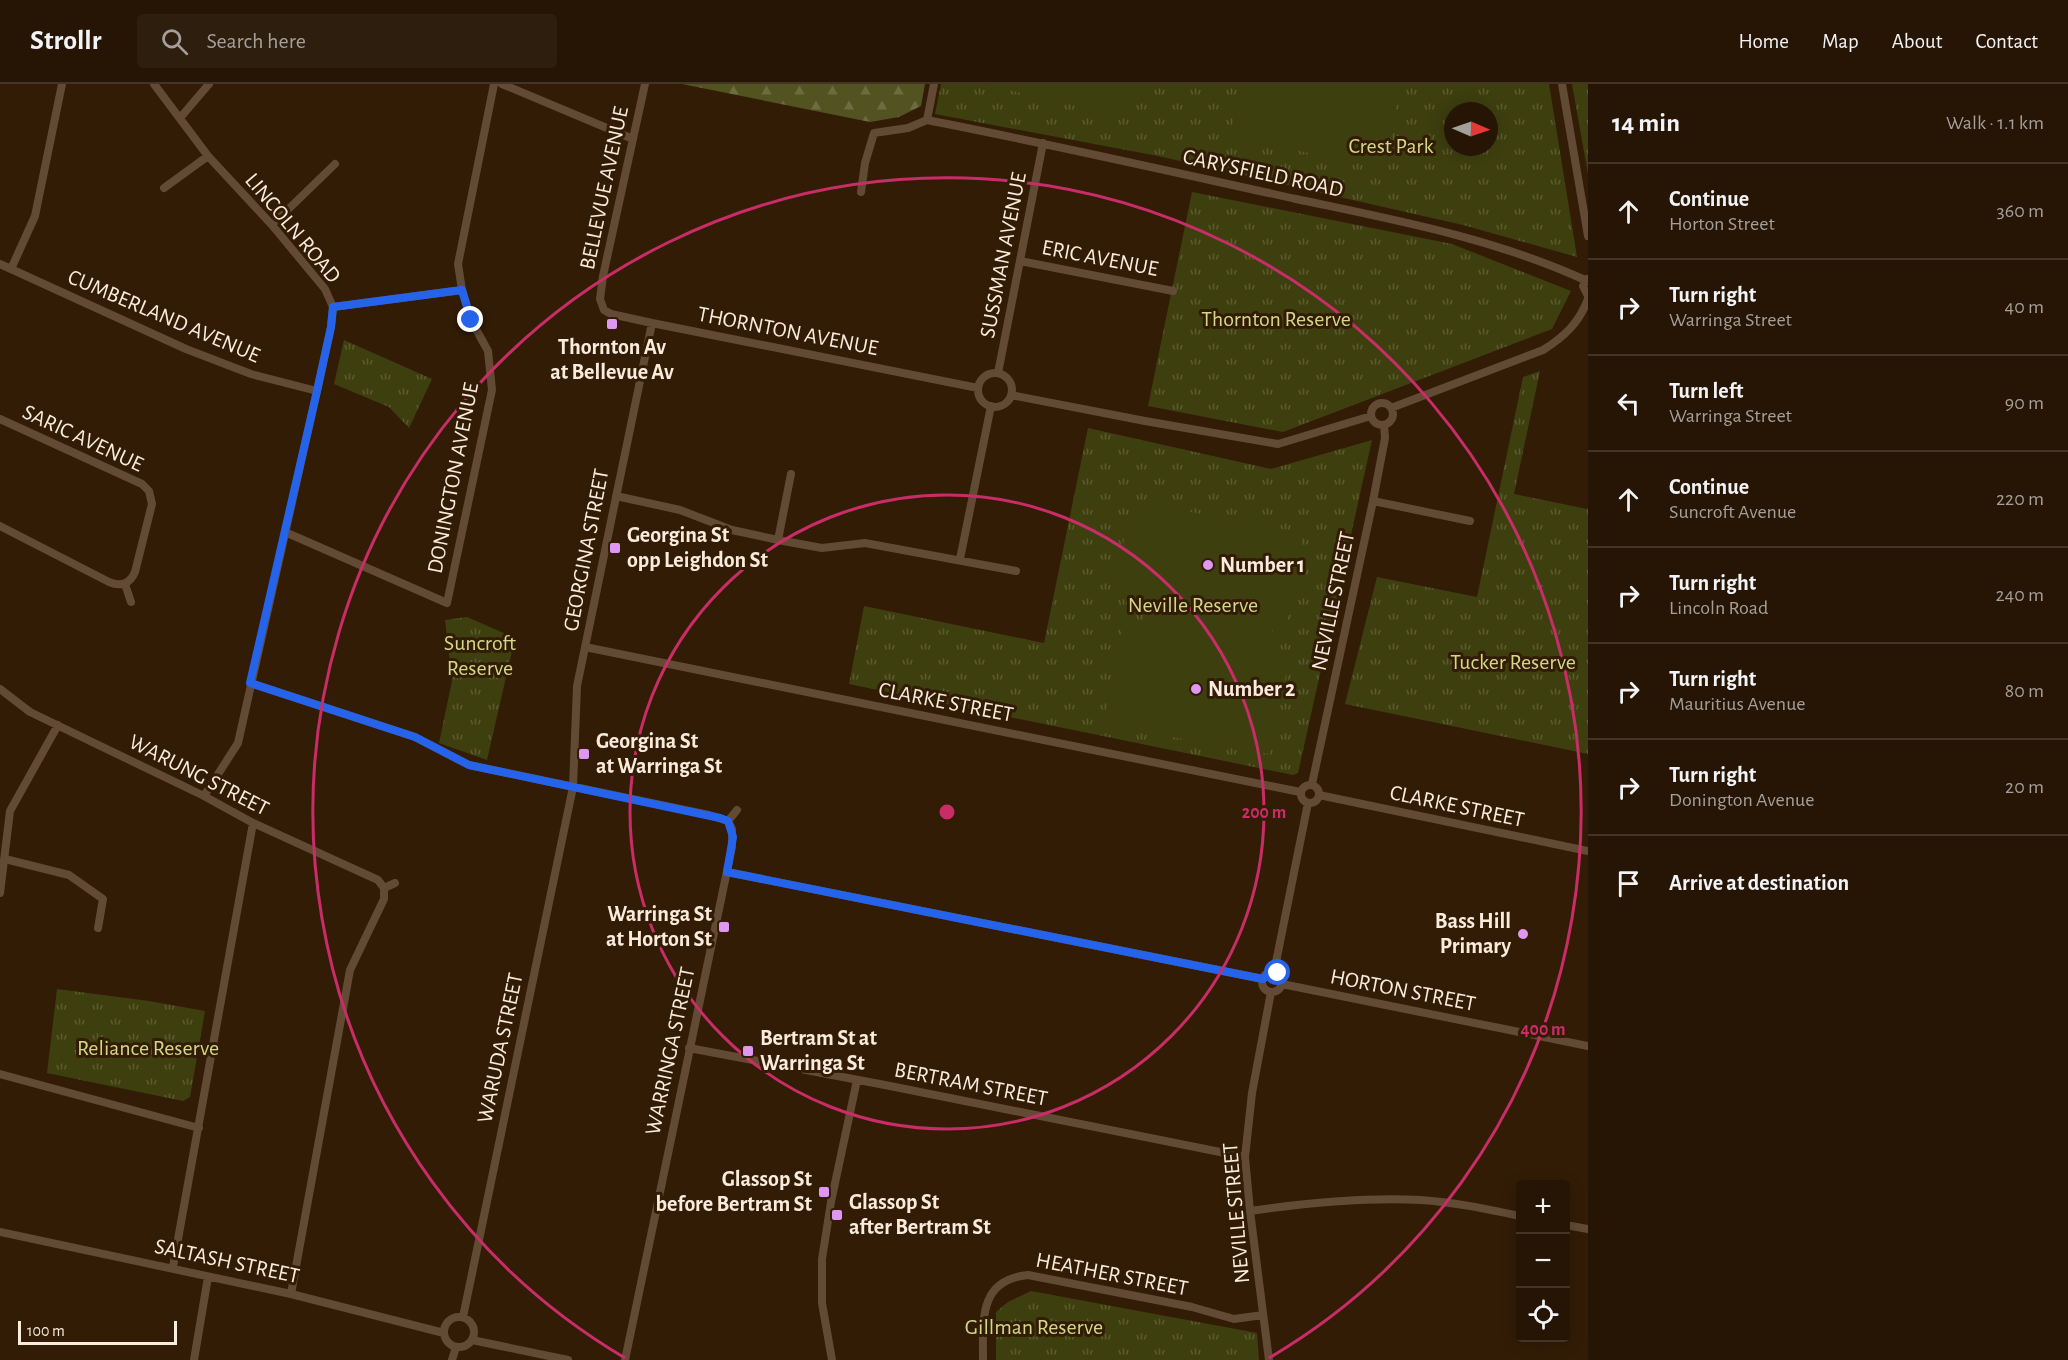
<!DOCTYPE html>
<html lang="en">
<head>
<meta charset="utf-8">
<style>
  :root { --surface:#261504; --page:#2e1e0e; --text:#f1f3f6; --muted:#a49f9a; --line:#423426 }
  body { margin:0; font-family:"Alegreya Sans",sans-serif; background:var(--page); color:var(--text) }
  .controls { position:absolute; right:18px; bottom:18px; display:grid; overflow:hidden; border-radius:6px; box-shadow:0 3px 15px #0003 }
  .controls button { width:54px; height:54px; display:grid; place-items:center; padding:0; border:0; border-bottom:2px solid var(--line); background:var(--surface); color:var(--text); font:30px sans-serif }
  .compass { position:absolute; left:1444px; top:18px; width:54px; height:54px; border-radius:50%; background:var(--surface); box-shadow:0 3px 15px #0003; rotate:92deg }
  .scale { position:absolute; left:18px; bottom:15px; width:159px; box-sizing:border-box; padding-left:6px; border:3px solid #faebdd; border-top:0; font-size:16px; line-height:21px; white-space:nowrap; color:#faebdd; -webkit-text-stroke:4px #321c06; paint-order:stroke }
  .stop { position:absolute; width:18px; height:18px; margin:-14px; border:4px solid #2563eb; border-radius:50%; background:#fff }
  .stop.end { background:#2563eb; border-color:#fff; box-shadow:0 2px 6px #0008 }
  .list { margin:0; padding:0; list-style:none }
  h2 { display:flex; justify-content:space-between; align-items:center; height:78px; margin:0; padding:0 24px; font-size:26px }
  h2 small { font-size:20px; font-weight:400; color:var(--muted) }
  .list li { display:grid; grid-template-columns:39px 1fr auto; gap:18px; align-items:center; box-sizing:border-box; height:96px; padding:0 24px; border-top:2px solid var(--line) }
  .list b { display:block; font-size:22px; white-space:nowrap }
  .list p { margin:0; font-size:20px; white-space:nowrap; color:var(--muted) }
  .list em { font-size:20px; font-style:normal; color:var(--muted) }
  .icon { flex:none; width:33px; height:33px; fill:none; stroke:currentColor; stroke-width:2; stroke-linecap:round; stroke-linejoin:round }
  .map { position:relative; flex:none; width:1588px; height:1276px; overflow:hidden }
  header { display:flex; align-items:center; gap:36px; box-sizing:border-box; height:84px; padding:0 30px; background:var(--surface); border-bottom:2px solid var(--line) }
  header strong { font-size:28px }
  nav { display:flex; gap:33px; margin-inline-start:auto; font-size:21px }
  .search { width:420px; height:54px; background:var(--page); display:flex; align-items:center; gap:15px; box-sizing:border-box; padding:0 21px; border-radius:6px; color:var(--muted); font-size:22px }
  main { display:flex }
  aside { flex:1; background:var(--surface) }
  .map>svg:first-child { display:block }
  .forest { fill:url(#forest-firs) }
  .park { fill:url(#park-tufts); fill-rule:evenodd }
  .pitch { fill:#3e3f0f }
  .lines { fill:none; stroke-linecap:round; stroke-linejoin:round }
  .street { stroke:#634a34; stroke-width:8 }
  .route { stroke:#2563eb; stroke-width:8 }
  .ring { fill:none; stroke:#c82d68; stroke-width:3 }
  .poi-dot { fill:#de98f2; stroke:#321c06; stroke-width:2 }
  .labels { text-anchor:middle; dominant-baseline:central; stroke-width:6; stroke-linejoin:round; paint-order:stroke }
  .park-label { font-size:22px; fill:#d3d786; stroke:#321c06 }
  .street-label { font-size:22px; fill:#faebdd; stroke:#321c06 }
  .poi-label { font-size:22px; font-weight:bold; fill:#faebdd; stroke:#321c06; text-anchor:start }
  .centre { fill:#c82d68; stroke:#321c06; stroke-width:3 }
  .ring-label { font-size:18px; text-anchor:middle; font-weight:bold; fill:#c82d68; stroke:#321c06; stroke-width:6; stroke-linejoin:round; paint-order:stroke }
</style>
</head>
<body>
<header>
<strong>Strollr</strong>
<div class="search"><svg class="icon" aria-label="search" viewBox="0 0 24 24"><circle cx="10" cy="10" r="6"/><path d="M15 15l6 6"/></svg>Search here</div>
<nav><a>Home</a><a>Map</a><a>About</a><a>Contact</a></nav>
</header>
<main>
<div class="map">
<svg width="1588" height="1276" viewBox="0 0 1588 1276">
  <defs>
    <pattern id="forest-firs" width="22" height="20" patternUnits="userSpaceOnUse" patternTransform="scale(1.5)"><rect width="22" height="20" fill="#525320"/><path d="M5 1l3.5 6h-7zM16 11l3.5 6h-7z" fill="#6c6c40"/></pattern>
    <pattern id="park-tufts" width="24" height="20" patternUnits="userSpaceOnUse" patternTransform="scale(1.5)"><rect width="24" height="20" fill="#3e3f0f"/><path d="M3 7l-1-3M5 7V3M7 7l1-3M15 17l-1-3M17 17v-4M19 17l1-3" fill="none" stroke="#5b5b32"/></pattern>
  </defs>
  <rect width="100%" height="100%" fill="#321c06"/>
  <!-- forest -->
  <path class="forest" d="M 682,0 L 925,0 L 921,22 L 899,33 L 870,38 Z"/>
  <!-- park -->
  <path class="park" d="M 941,0 L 1549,0 L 1577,173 L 1463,141 L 1158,72 L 935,30 ZM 1453,27 L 1489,27 L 1489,63 L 1453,63 Z
    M 1572,0 L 1588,0 L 1588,90 Z
    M 1192,108 L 1452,160 L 1571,207 L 1552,245 L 1283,348 L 1148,322 Z
    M 344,256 L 432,295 L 409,344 L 389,323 L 334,300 Z
    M 1540,287 L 1514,410 L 1587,425 L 1588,423 L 1588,670 L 1345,620 L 1377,493 L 1477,513 L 1523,293 Z
    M 1088,344 L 1271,385 L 1372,356 L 1298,689 L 1293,691 L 849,600 L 864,522 L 1044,559 Z
    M 467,533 L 515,554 L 487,676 L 439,659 L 452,597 L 445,536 Z
    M 57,905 L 149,917 L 205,927 L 190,1013 L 183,1017 L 47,989 Z
    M 1031,1207 L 1257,1249 L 1259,1276 L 996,1276 L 996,1228 L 1008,1218 Z"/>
  <!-- pitch -->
  <path class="pitch" d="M 983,0 L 1135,0 L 1127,34 Z
    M 1241,0 L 1401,0 L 1384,85 L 1230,52 Z
    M 1132,417 L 1303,449 L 1284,547 L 1272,545 L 1272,555 L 1268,565 L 1290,570 L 1270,670 L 1103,641 L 1123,539 L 1143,542 L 1144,526 L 1147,520 L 1112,513 Z"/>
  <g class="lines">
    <!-- street -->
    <path class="street" d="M 154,0 L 208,72 L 272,141 L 325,205 L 333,223 L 331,243 L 317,307 L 238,659 L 204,712
      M 502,0 L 633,55
      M 645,0 L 603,192 L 600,215 L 604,226 L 611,230 L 652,239 L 978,304
      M 1562,0 L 1588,152
      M 180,34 L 209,0
      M 927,36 C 1050,60 1173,88 1296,115 C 1395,136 1493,154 1585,196
      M 927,36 L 934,0
      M 164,104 L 208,72
      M 861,108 L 865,79 L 874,49 L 908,44 L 927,36
      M 272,141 L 335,80
      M 1020,177 L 1173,207
      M 0,180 L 186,265 L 251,290 L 317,307
      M 11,185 L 35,132 L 62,0
      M 1587,195 L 1583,202 L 1588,212
      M 333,223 L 462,206
      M 998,289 L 1043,59
      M978 306a17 17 0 1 1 34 0a17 17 0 1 1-34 0Z
      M 1011,311 L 1145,337 L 1278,360 L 1371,332
      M1371 330a11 11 0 1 1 22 0a11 11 0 1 1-22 0Z
      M 1391,324 L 1543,266 C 1564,253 1579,239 1588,215
      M 0,335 L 142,400 L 149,407 L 152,420 L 135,488 C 130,500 121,503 109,498 L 0,442
      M 616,412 L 680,426 L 732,446 L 778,456 L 822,464 L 865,459 L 1016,487
      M 1373,417 L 1470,437
      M 285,448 L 447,519 L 492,306 L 488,267 L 471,236 L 462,206 L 458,180 L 494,0
      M 778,456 L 791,390
      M 960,475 L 991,322
      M 125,500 L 131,518
      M 585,563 L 1300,708
      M 250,599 L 415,653 L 469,681 L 709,731 L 728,737 L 732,745 L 732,763 L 625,1276
      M 0,605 L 30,628 L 204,712 L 253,739 L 378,796 L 384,804 L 384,815 L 350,886 L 291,1210
      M 1312,700 L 1373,417 L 1385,354 L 1384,341
      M1301 710a9 9 0 1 1 18 0a9 9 0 1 1-18 0Z
      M 1319,711 L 1588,767
      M 728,737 L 737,726
      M 5,775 L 69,791 L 103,815 L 98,844
      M 727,788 L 1263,895
      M 384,804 L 395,799
      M 0,809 L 10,727 L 58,641
      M 1274,888 L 1308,719
      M1262 898a10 10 0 1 1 20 0a10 10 0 1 1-20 0Z
      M 1282,900 L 1588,962
      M 689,964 L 885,1001 L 1245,1073
      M 0,990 L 199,1044
      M 1250,1127 C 1306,1119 1363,1113 1420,1116 C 1454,1118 1487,1125 1520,1132
      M 1566,1141 L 1588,1145
      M 0,1148 L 291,1210 L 444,1249
      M 173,1183 L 253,739
      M444 1248a15 15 0 1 1 30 0a15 15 0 1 1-30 0Z
      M 463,1233 L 573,703 L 577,602 L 652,239
      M 472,1256 L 568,1276
      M 194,1276 L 208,1193
      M 452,1276 L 456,1263
      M 832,1276 L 822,1219 L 822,1175 L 831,1118 L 857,996
      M 983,1276 C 983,1237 978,1196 1028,1191 L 1192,1223 L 1234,1235 L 1263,1231
      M 1269,1276 L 1250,1127 L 1245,1073 L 1252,1009 L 1271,908"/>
  </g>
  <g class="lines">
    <!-- route -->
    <path class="route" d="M 471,236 L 462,206 L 333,223 L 331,243 L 317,307 L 250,599 L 415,653 L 469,681 L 720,734 L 728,737 L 733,753 L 727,788 L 1263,895 L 1270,888 L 1278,889"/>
  </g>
  <!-- distance rings -->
  <g class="ring">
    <circle cx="947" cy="728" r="317"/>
    <path d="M625 1274A634 634 0 1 1 1269 1274"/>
  </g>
  <!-- markers -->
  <g class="poi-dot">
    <rect x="606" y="234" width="12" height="12" rx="3"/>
    <rect x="609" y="458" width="12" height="12" rx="3"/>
    <circle cx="1208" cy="481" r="6"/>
    <circle cx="1196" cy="605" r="6"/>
    <rect x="578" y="664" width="12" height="12" rx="3"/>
    <rect x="718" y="837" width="12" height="12" rx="3"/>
    <circle cx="1523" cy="850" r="6"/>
    <rect x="742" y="961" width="12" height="12" rx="3"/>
    <rect x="818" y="1102" width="12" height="12" rx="3"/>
    <rect x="831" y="1125" width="12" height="12" rx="3"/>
  </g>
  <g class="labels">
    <!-- park labels -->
    <g class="park-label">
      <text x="1391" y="62">Crest Park</text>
      <text x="1276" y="235">Thornton Reserve</text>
      <text x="1193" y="521">Neville Reserve</text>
      <text x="480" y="559">Suncroft<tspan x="480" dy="25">Reserve</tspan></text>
      <text x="1513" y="578">Tucker Reserve</text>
      <text x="148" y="964">Reliance Reserve</text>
      <text x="1034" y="1243">Gillman Reserve</text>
    </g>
    <!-- street labels -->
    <g class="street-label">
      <text transform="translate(1263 89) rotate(12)">CARYSFIELD ROAD</text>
      <text transform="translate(604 104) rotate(-78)">BELLEVUE AVENUE</text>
      <text transform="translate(293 144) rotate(50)">LINCOLN ROAD</text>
      <text transform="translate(1003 171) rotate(-79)">SUSSMAN AVENUE</text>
      <text transform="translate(1100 174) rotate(11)">ERIC AVENUE</text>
      <text transform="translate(164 232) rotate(23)">CUMBERLAND AVENUE</text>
      <text transform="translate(788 247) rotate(11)">THORNTON AVENUE</text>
      <text transform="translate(83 354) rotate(25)">SARIC AVENUE</text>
      <text transform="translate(453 394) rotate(-79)">DONINGTON AVENUE</text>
      <text transform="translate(586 466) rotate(-79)">GEORGINA STREET</text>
      <text transform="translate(1333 517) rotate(-78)">NEVILLE STREET</text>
      <text transform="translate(946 618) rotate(11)">CLARKE STREET</text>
      <text transform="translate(199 691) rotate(27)">WARUNG STREET</text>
      <text transform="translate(1457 722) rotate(12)">CLARKE STREET</text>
      <text transform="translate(1403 906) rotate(11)">HORTON STREET</text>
      <text transform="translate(500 964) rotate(-78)">WARUDA STREET</text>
      <text transform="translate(670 967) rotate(-78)">WARRINGA STREET</text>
      <text transform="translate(971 1000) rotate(11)">BERTRAM STREET</text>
      <text transform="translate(1236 1129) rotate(-95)">NEVILLE STREET</text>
      <text transform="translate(227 1177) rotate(12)">SALTASH STREET</text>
      <text transform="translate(1112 1190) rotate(11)">HEATHER STREET</text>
    </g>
    <!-- poi labels -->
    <g class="poi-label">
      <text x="612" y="263" text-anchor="middle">Thornton Av<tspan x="612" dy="25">at Bellevue Av</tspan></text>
      <text x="627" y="451">Georgina St<tspan x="627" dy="25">opp Leighdon St</tspan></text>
      <text x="1220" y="481">Number 1</text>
      <text x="1208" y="605">Number 2</text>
      <text x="596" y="657">Georgina St<tspan x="596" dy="25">at Warringa St</tspan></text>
      <text x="712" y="830" text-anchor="end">Warringa St<tspan x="712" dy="25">at Horton St</tspan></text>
      <text x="1511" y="837" text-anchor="end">Bass Hill<tspan x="1511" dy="25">Primary</tspan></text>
      <text x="760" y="954">Bertram St at<tspan x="760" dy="25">Warringa St</tspan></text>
      <text x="812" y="1095" text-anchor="end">Glassop St<tspan x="812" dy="25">before Bertram St</tspan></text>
      <text x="849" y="1118">Glassop St<tspan x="849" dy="25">after Bertram St</tspan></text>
    </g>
  </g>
  <circle cx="947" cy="728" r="9" class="centre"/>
  <g class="ring-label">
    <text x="1264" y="734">200 m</text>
    <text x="1543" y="951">400 m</text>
  </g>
</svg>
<div class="controls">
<button>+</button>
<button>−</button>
<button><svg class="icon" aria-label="locate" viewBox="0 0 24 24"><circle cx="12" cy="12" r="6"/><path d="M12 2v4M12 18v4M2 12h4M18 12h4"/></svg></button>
</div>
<svg class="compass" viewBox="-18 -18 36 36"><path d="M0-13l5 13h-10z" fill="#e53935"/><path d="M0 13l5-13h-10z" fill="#a49f9a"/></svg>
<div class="scale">100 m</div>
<div class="stop" style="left:1278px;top:889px"></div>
<div class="stop end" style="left:471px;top:236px"></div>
</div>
<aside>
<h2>14 min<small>Walk · 1.1 km</small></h2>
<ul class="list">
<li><svg class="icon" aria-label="ahead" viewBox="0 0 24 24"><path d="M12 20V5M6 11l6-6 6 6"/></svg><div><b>Continue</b><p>Horton Street</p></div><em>360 m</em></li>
<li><svg class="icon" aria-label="right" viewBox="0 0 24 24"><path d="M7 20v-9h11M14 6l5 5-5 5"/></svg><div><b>Turn right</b><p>Warringa Street</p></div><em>40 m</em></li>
<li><svg class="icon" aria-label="left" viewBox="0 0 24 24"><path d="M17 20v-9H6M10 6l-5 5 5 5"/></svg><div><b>Turn left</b><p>Warringa Street</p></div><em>90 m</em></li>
<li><svg class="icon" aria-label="ahead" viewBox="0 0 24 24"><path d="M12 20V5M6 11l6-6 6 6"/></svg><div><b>Continue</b><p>Suncroft Avenue</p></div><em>220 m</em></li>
<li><svg class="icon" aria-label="right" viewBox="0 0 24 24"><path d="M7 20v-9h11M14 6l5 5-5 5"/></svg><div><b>Turn right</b><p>Lincoln Road</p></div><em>240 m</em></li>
<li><svg class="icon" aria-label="right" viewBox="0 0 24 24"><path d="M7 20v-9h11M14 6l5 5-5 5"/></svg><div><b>Turn right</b><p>Mauritius Avenue</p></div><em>80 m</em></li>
<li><svg class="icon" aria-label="right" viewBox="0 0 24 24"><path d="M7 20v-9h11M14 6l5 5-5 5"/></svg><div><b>Turn right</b><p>Donington Avenue</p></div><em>20 m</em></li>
<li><svg class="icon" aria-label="arrive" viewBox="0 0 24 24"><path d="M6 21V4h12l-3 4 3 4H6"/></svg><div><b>Arrive at destination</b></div></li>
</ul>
</aside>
</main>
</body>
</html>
